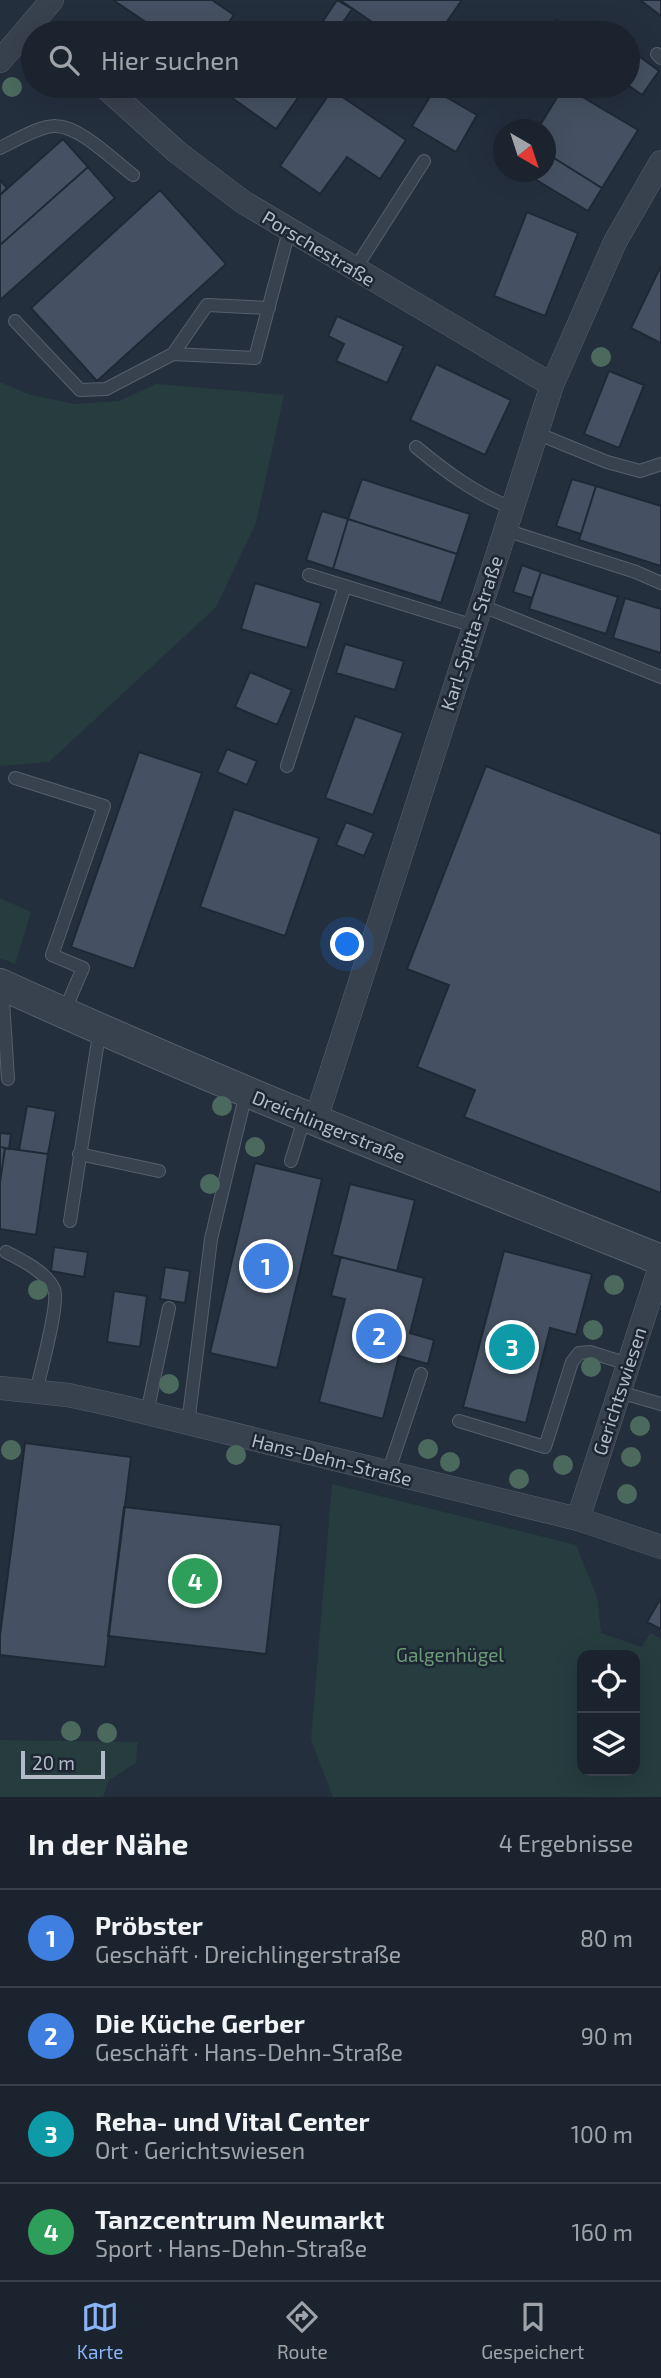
<!DOCTYPE html>
<html lang="de">
<head>
<meta charset="utf-8">
<style>
  :root { --surface:#1b232e; --page:#242b36; --text:#f1f3f6; --muted:#a0a4aa; --line:#39404a; --accent:#8ab4f8 }
  body { margin:0; font-family:"Exo 2",sans-serif; background:var(--page); color:var(--text) }
  .controls { position:absolute; right:21px; bottom:21px; display:grid; overflow:hidden; border-radius:14px; box-shadow:0 7px 28px #0002 }
  .controls button { width:63px; height:63px; display:grid; place-items:center; padding:0; border:0; border-bottom:2px solid var(--line); background:var(--surface); color:var(--text); font:35px sans-serif }
  .compass { position:absolute; left:493px; top:119px; width:63px; height:63px; border-radius:50%; background:var(--surface); box-shadow:0 7px 28px #0002; rotate:141deg }
  .scale { position:absolute; left:21px; bottom:18px; width:84px; box-sizing:border-box; padding-left:7px; border:4px solid #b4bcc9; border-top:0; font-size:19px; line-height:24px; white-space:nowrap; color:#b4bcc9; -webkit-text-stroke:5px #1d2633; paint-order:stroke }
  .you { position:absolute; left:348px; top:945px; width:24px; height:24px; margin:-18px; border:5px solid #fff; border-radius:50%; background:#1a73e8; box-shadow:0 0 0 10px #1a73e833 }
  .badge { display:grid; place-items:center; width:46px; height:46px; border-radius:50%; background:var(--accent); color:#fff; font-size:23px; font-weight:700 }
  .pin { position:absolute; translate:-50% -50%; border:4px solid #fff; box-shadow:0 2px 7px #0006 }
  .list { margin:0; padding:0; list-style:none }
  h2 { display:flex; justify-content:space-between; align-items:center; height:91px; margin:0; padding:0 28px; font-size:30px }
  h2 small { font-size:23px; font-weight:400; color:var(--muted) }
  .list li { display:grid; grid-template-columns:46px 1fr auto; gap:21px; align-items:center; box-sizing:border-box; height:98px; padding:0 28px; border-top:2px solid var(--line) }
  .list b { display:block; font-size:26px; white-space:nowrap }
  .list p { margin:0; font-size:23px; white-space:nowrap; color:var(--muted) }
  .list em { font-size:23px; font-style:normal; color:var(--muted) }
  .icon { flex:none; width:38px; height:38px; fill:none; stroke:currentColor; stroke-width:2; stroke-linecap:round; stroke-linejoin:round }
  .map { position:relative; flex:none; width:661px; height:1797px; overflow:hidden }
  .search { position:absolute; background:var(--surface); box-shadow:0 7px 28px #0002; left:21px; right:21px; top:21px; height:77px; display:flex; align-items:center; gap:18px; box-sizing:border-box; padding:0 24px; border-radius:38px; color:var(--muted); font-size:26px }
  .sheet { height:483px; background:var(--surface) }
  nav { display:flex; justify-content:space-around; align-items:center; box-sizing:border-box; height:98px; border-top:2px solid var(--line); background:var(--surface); font-size:19px; color:var(--muted) }
  nav a { display:grid; justify-items:center; gap:4px }
  nav .on { color:var(--accent) }
  .map>svg:first-child { display:block }
  .green { fill:#263c3f; fill-rule:evenodd }
  .building { fill:#455162; stroke:#1f2835; stroke-width:2 }
  .lines { fill:none; stroke-linecap:round; stroke-linejoin:round }
  .service-casing { stroke:#565f6c; stroke-width:14 }
  .minor-casing { stroke:#565f6c; stroke-width:24 }
  .tertiary-casing { stroke:#565f6c; stroke-width:32 }
  .service { stroke:#38414e; stroke-width:12 }
  .minor { stroke:#38414e; stroke-width:23 }
  .tertiary { stroke:#38414e; stroke-width:30 }
  .tree { fill:#4b6a5d }
  .labels { text-anchor:middle; dominant-baseline:central; stroke-width:5; stroke-linejoin:round; paint-order:stroke }
  .street-label { font-size:19px; fill:#b4bcc9; stroke:#1d2633 }
  .park-label { font-size:19px; fill:#6b9a76; stroke:#1d2633 }
</style>
</head>
<body>
<div class="map">
<svg width="661" height="1797" viewBox="0 0 661 1797">
  <rect width="100%" height="100%" fill="#242f3e"/>
  <!-- green -->
  <path class="green" d="M 0,382 L 31,395 L 75,404 L 119,401 L 156,384 L 284,395 L 256,523 L 216,607 L 49,762 L 0,766 Z
    M 0,898 L 31,912 L 15,964 L 0,958 Z
    M 332,1484 L 576,1545 L 597,1597 L 601,1633 L 642,1647 L 650,1633 L 661,1639 L 661,1797 L 333,1797 L 311,1740 ZM 635,1655 L 635,1771 L 582,1771 L 582,1655 Z
    M 0,1740 L 138,1742 L 136,1763 L 109,1780 L 103,1797 L 0,1797 Z"/>
  <!-- building -->
  <path class="building" d="M 113,0 L 212,0 L 234,15 L 221,33 L 162,33 Z
    M 337,0 L 352,9 L 337,31 L 323,21 Z
    M 340,0 L 462,0 L 439,33 L 388,33 Z
    M 640,0 L 661,0 L 661,16 Z
    M 556,19 L 574,31 L 572,33 L 560,33 L 551,27 Z
    M 594,23 L 608,33 L 586,33 Z
    M 628,48 L 659,71 L 642,95 L 628,85 Z
    M 230,86 L 294,86 L 302,92 L 276,129 L 225,93 Z
    M 564,86 L 638,130 L 602,188 L 546,153 L 546,130 L 537,130 Z
    M 332,90 L 406,140 L 380,179 L 347,157 L 320,194 L 280,166 Z
    M 434,90 L 477,115 L 456,152 L 412,126 Z
    M 63,139 L 88,167 L 0,245 L 0,195 Z
    M 546,153 L 602,188 L 588,211 L 523,172 L 546,172 Z
    M 88,167 L 115,198 L 0,300 L 0,245 Z
    M 0,180 L 7,188 L 0,195 Z
    M 160,190 L 226,264 L 97,381 L 31,308 Z
    M 527,212 L 578,233 L 545,316 L 494,296 Z
    M 661,266 L 661,343 L 631,328 Z
    M 337,316 L 404,346 L 387,383 L 336,361 L 344,344 L 328,336 Z
    M 436,364 L 511,400 L 485,455 L 410,420 Z
    M 609,371 L 644,385 L 619,448 L 584,434 Z
    M 362,479 L 470,514 L 457,554 L 348,519 Z
    M 572,479 L 596,486 L 581,534 L 556,526 Z
    M 596,486 L 661,506 L 661,566 L 579,540 Z
    M 322,511 L 348,519 L 333,569 L 306,560 Z
    M 348,519 L 457,554 L 441,603 L 333,569 Z
    M 522,565 L 541,572 L 532,598 L 513,592 Z
    M 541,572 L 618,597 L 606,634 L 529,609 Z
    M 255,583 L 321,603 L 307,648 L 241,629 Z
    M 625,598 L 661,609 L 661,653 L 613,638 Z
    M 345,644 L 404,661 L 395,690 L 336,673 Z
    M 250,672 L 292,690 L 277,725 L 235,707 Z
    M 355,716 L 403,733 L 373,815 L 325,798 Z
    M 227,749 L 257,761 L 247,785 L 217,772 Z
    M 139,752 L 202,773 L 134,969 L 71,947 Z
    M 486,766 L 661,834 L 661,1193 L 464,1117 L 475,1090 L 417,1067 L 449,985 L 407,969 Z
    M 234,809 L 319,838 L 285,936 L 200,907 Z
    M 346,822 L 374,833 L 364,856 L 336,845 Z
    M 27,1106 L 56,1111 L 48,1154 L 19,1150 Z
    M 0,1133 L 11,1134 L 9,1149 L 0,1147 Z
    M 0,1147 L 5,1148 L 0,1182 Z
    M 5,1148 L 48,1154 L 36,1235 L 0,1229 L 0,1182 Z
    M 255,1163 L 322,1179 L 277,1368 L 210,1353 Z
    M 350,1184 L 415,1200 L 397,1271 L 332,1255 Z
    M 54,1247 L 88,1252 L 84,1277 L 51,1271 Z
    M 504,1251 L 592,1274 L 576,1335 L 550,1328 L 526,1423 L 463,1407 Z
    M 341,1257 L 424,1278 L 410,1333 L 434,1340 L 428,1364 L 399,1356 L 383,1419 L 319,1402 L 345,1299 L 331,1296 Z
    M 165,1267 L 190,1271 L 185,1303 L 160,1299 Z
    M 114,1291 L 147,1296 L 140,1347 L 107,1342 Z
    M 25,1443 L 131,1457 L 105,1667 L 0,1655 L 0,1635 Z
    M 124,1507 L 281,1525 L 266,1654 L 108,1636 Z
    M 661,1598 L 661,1629 L 647,1622 Z"/>
  <g class="lines">
    <!-- service casing -->
    <g class="service-casing">
      <path id="service" d="M 657,54 L 661,58
        M 0,148 C 14,141 41,125 56,126 C 81,127 113,160 133,175
        M 355,269 L 424,161
        M 15,321 L 80,390 L 106,389 L 173,354 L 255,358 L 289,231
        M 173,354 L 207,305 L 269,308
        M 536,433 L 607,462 L 640,471 L 661,464
        M 416,447 C 446,472 476,494 512,508
        M 505,530 L 636,572 L 661,583
        M 309,575 L 474,626
        M 480,605 L 661,677
        M 287,766 L 345,586
        M 15,778 L 104,806 L 52,955 L 83,968 L 64,1012
        M 2,985 L 8,1079
        M 79,1154 L 159,1171
        M 291,1161 L 305,1116
        M 70,1221 L 100,1028
        M 6,1252 C 22,1260 46,1272 54,1289 C 60,1302 40,1374 36,1392
        M 619,1392 L 661,1404
        M 147,1413 L 169,1308
        M 459,1421 L 545,1447 L 572,1362 L 579,1353 L 590,1352 L 628,1364
        M 188,1424 L 211,1239 L 246,1093
        M 388,1473 L 421,1374"/>
    </g>
    <!-- minor casing -->
    <g class="minor-casing">
      <path id="minor" d="M 0,61 L 52,0
        M 104,86 L 177,152 L 243,202 L 552,385
        M 316,1119 L 552,385 L 615,242 L 661,162
        M 0,1388 L 68,1395 L 119,1406 L 578,1519 L 661,1547
        M 578,1519 L 661,1264"/>
    </g>
    <!-- tertiary casing -->
    <g class="tertiary-casing">
      <path id="tertiary" d="M 0,984 C 217,1083 439,1171 661,1260"/>
    </g>
    <!-- service -->
    <use href="#service" class="service"/>
    <!-- minor -->
    <use href="#minor" class="minor"/>
    <!-- tertiary -->
    <use href="#tertiary" class="tertiary"/>
  </g>
  <!-- trees -->
  <g class="tree">
    <circle cx="12" cy="87" r="10"/>
    <circle cx="601" cy="357" r="10"/>
    <circle cx="222" cy="1106" r="10"/>
    <circle cx="255" cy="1147" r="10"/>
    <circle cx="210" cy="1184" r="10"/>
    <circle cx="614" cy="1285" r="10"/>
    <circle cx="38" cy="1290" r="10"/>
    <circle cx="593" cy="1330" r="10"/>
    <circle cx="591" cy="1367" r="10"/>
    <circle cx="169" cy="1384" r="10"/>
    <circle cx="640" cy="1426" r="10"/>
    <circle cx="428" cy="1449" r="10"/>
    <circle cx="11" cy="1450" r="10"/>
    <circle cx="236" cy="1455" r="10"/>
    <circle cx="631" cy="1457" r="10"/>
    <circle cx="450" cy="1462" r="10"/>
    <circle cx="563" cy="1465" r="10"/>
    <circle cx="519" cy="1479" r="10"/>
    <circle cx="627" cy="1494" r="10"/>
    <circle cx="71" cy="1731" r="10"/>
    <circle cx="107" cy="1733" r="10"/>
  </g>
  <g class="labels">
    <!-- street labels -->
    <g class="street-label">
      <text transform="translate(319 248) rotate(31)">Porschestraße</text>
      <text transform="translate(471 633) rotate(-72)">Karl-Spitta-Straße</text>
      <text transform="translate(329 1126) rotate(22)">Dreichlingerstraße</text>
      <text transform="translate(619 1391) rotate(-72)">Gerichtswiesen</text>
      <text transform="translate(332 1459) rotate(14)">Hans-Dehn-Straße</text>
    </g>
    <!-- park labels -->
    <g class="park-label">
      <text x="450" y="1654">Galgenhügel</text>
    </g>
  </g>
</svg>
<div class="controls">
<button><svg class="icon" aria-label="locate" viewBox="0 0 24 24"><circle cx="12" cy="12" r="6"/><path d="M12 2v4M12 18v4M2 12h4M18 12h4"/></svg></button>
<button><svg class="icon" aria-label="layers" viewBox="0 0 24 24"><path d="M12 4l9 5-9 5-9-5zM3 14l9 5 9-5"/></svg></button>
</div>
<svg class="compass" viewBox="-18 -18 36 36"><path d="M0-13l5 13h-10z" fill="#e53935"/><path d="M0 13l5-13h-10z" fill="#a0a4aa"/></svg>
<div class="scale">20 m</div>
<div class="you"></div>
<div class="pin badge" style="left:266px;top:1266px;background:#3f7fe0">1</div>
<div class="pin badge" style="left:379px;top:1336px;background:#3f7fe0">2</div>
<div class="pin badge" style="left:512px;top:1347px;background:#0f9aa8">3</div>
<div class="pin badge" style="left:195px;top:1581px;background:#2e9e5b">4</div>
<div class="search"><svg class="icon" aria-label="search" viewBox="0 0 24 24"><circle cx="10" cy="10" r="6"/><path d="M15 15l6 6"/></svg>Hier suchen</div>
</div>
<section class="sheet">
<h2>In der Nähe<small>4 Ergebnisse</small></h2>
<ul class="list">
<li><span class="badge" style="background:#3f7fe0">1</span><div><b>Pröbster</b><p>Geschäft · Dreichlingerstraße</p></div><em>80 m</em></li>
<li><span class="badge" style="background:#3f7fe0">2</span><div><b>Die Küche Gerber</b><p>Geschäft · Hans-Dehn-Straße</p></div><em>90 m</em></li>
<li><span class="badge" style="background:#0f9aa8">3</span><div><b>Reha- und Vital Center</b><p>Ort · Gerichtswiesen</p></div><em>100 m</em></li>
<li><span class="badge" style="background:#2e9e5b">4</span><div><b>Tanzcentrum Neumarkt</b><p>Sport · Hans-Dehn-Straße</p></div><em>160 m</em></li>
</ul>
</section>
<nav>
<a class="on"><svg class="icon" aria-label="map" viewBox="0 0 24 24"><path d="M3 6l6-2 6 2 6-2v14l-6 2-6-2-6 2zM9 4v14M15 6v14"/></svg>Karte</a>
<a><svg class="icon" aria-label="directions" viewBox="0 0 24 24"><path d="M12 3l9 9-9 9-9-9zM9 14v-3h6M13 9l2 2-2 2"/></svg>Route</a>
<a><svg class="icon" aria-label="saved" viewBox="0 0 24 24"><path d="M7 4h10v16l-5-4-5 4z"/></svg>Gespeichert</a>
</nav>
</body>
</html>
